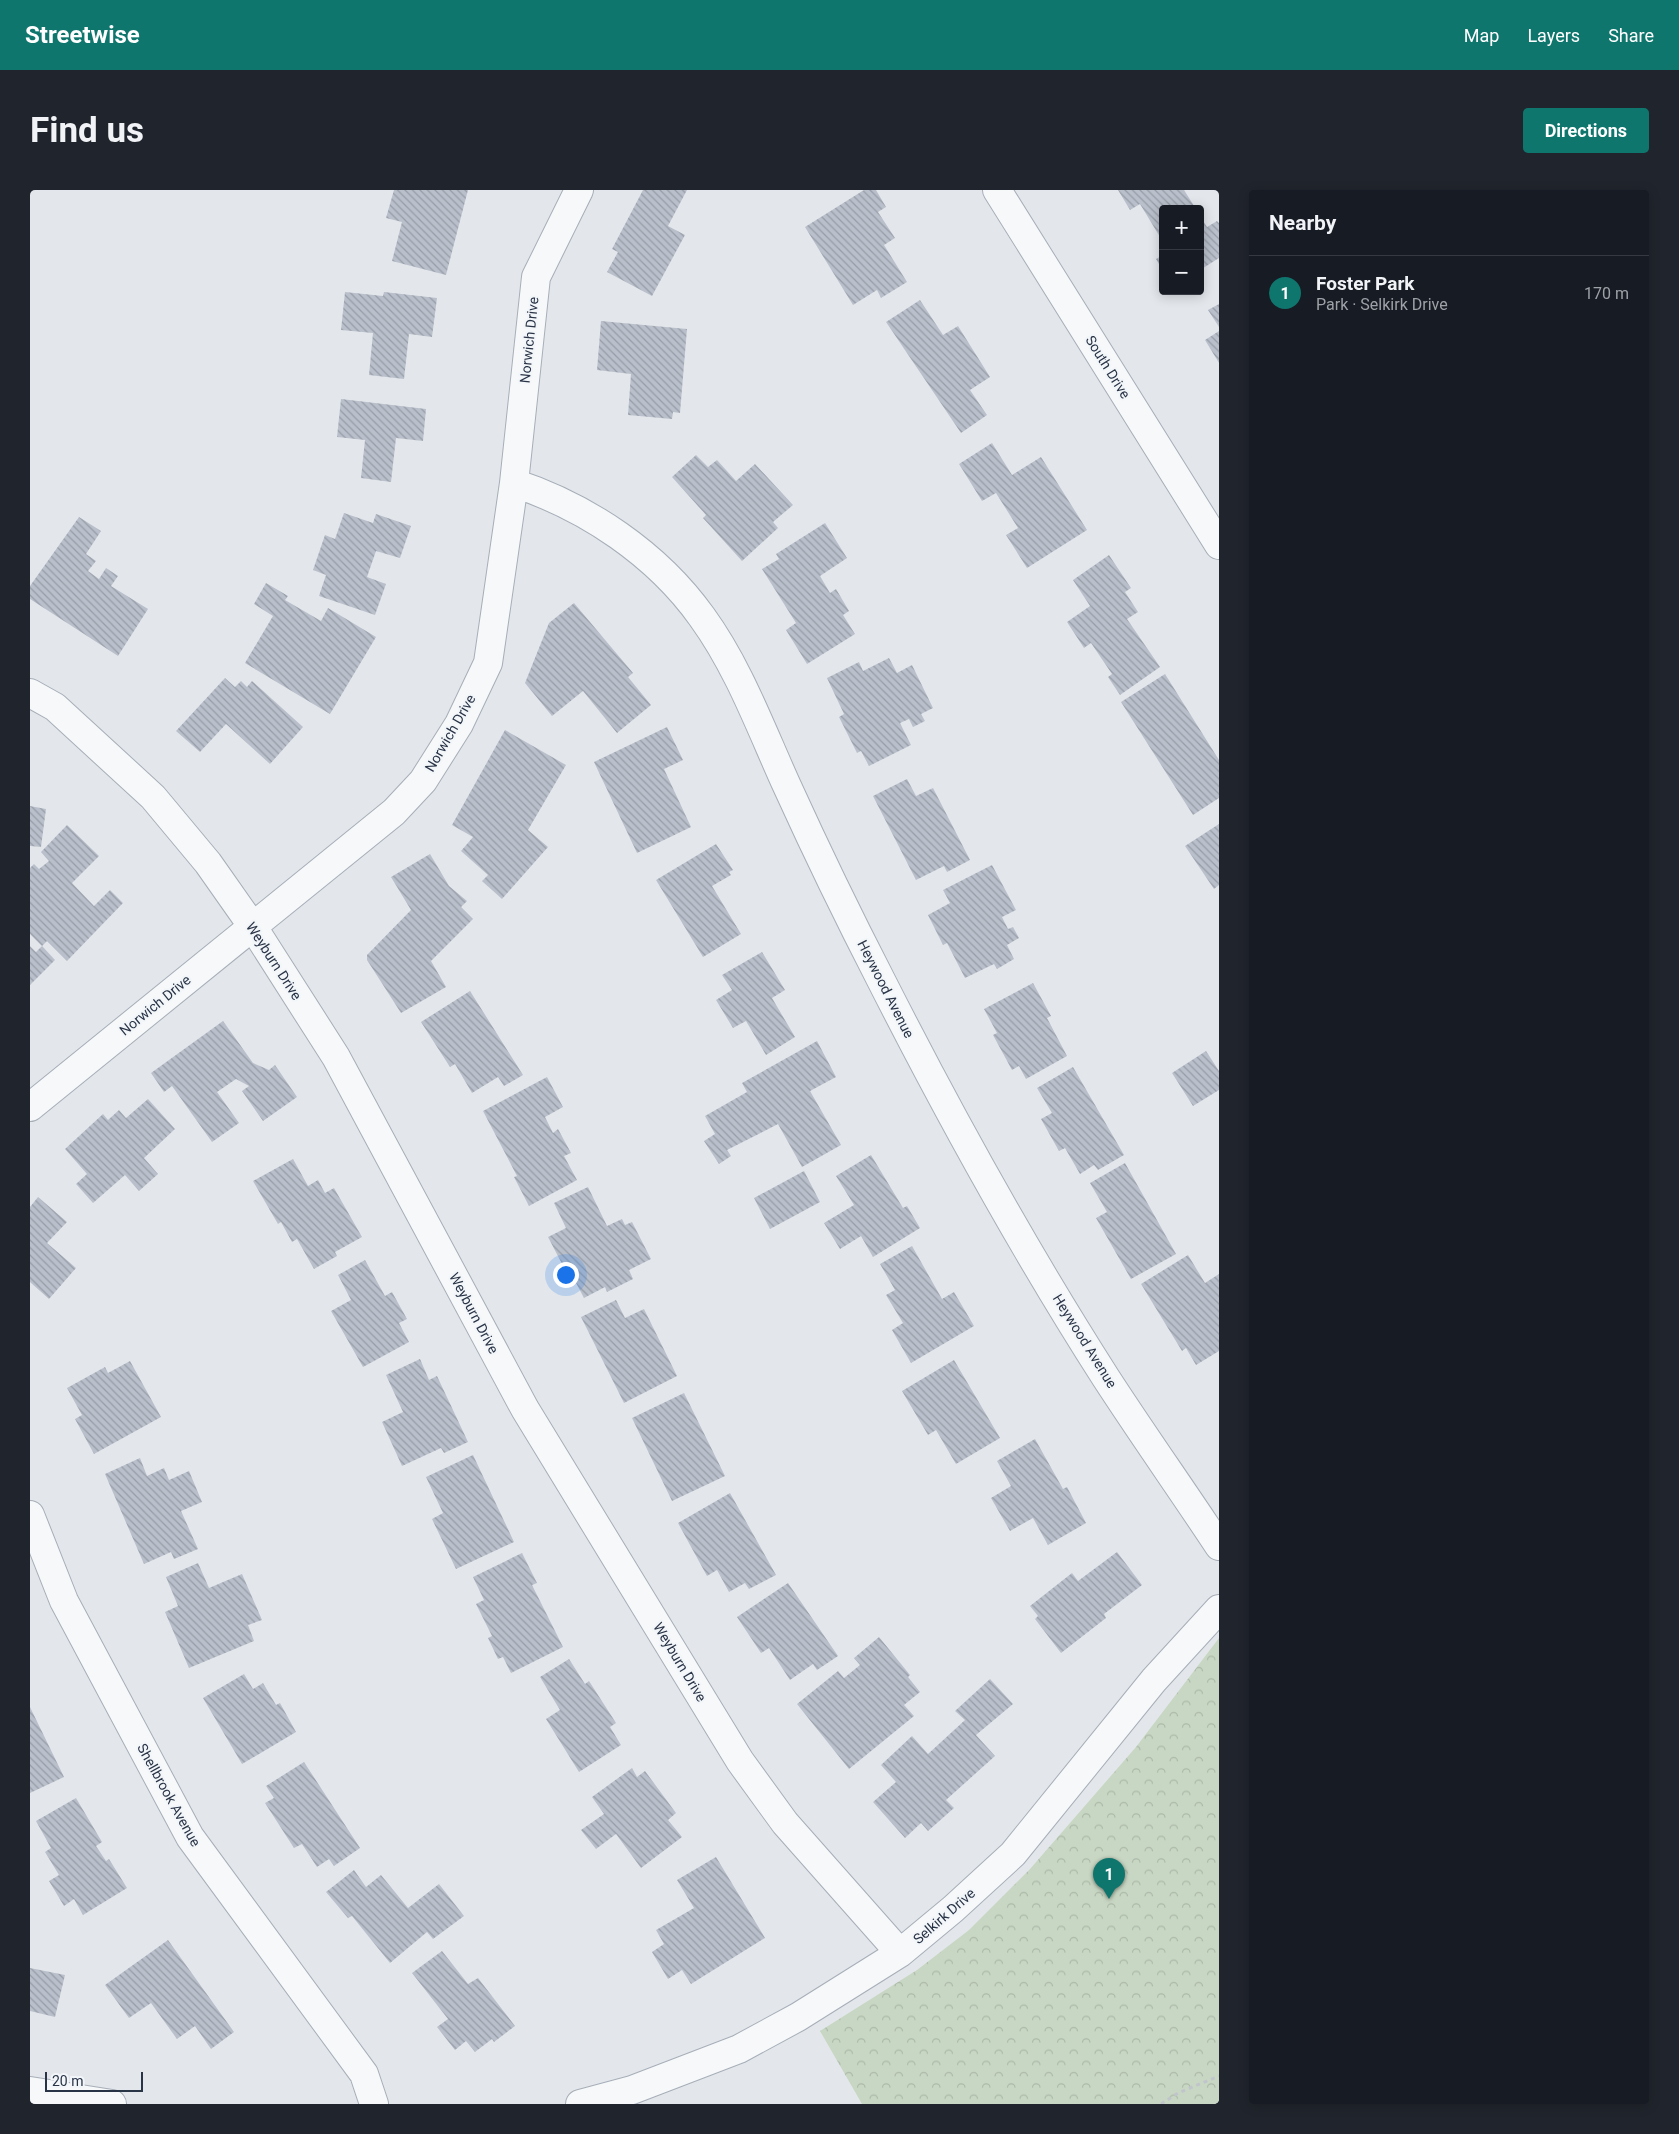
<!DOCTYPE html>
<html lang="en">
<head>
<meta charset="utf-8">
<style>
  :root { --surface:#171b24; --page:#20242c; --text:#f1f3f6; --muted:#9ea1a6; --line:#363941; --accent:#0f766e }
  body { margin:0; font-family:Roboto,sans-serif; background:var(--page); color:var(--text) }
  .controls { position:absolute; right:15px; top:15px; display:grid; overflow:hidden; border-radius:5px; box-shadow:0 2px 12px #0003 }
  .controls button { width:45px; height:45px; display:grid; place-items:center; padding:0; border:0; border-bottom:1px solid var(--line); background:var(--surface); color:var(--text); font:25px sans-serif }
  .scale { position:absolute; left:15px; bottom:12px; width:98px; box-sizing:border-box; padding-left:5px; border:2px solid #293447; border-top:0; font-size:14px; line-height:18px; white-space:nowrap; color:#293447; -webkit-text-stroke:4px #f3f6f9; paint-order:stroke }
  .you { position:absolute; left:535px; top:1084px; width:18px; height:18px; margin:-12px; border:4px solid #fff; border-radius:50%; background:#1a73e8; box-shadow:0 0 0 8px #1a73e833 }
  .badge { display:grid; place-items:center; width:32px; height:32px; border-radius:50%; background:var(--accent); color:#fff; font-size:16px; font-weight:700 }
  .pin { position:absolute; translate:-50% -41px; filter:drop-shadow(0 1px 2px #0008) }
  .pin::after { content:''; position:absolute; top:26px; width:18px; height:15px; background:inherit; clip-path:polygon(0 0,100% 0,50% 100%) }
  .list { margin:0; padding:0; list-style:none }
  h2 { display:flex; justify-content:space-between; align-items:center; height:65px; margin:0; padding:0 20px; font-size:21px }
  h2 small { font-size:16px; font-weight:400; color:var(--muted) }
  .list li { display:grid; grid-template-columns:32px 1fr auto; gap:15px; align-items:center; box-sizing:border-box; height:75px; padding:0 20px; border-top:1px solid var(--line) }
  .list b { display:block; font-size:19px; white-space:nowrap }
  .list p { margin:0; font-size:16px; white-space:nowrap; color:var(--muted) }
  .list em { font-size:16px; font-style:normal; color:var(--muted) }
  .map { position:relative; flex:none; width:1189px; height:1914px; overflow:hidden; border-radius:5px }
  header { display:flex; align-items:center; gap:30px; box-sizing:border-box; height:70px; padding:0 25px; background:var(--accent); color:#fff }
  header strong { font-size:24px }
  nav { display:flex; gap:28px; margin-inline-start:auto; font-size:18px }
  .intro { display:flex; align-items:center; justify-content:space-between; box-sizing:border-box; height:120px; padding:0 30px }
  h1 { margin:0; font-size:35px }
  .button { padding:12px 22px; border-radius:5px; background:var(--accent); color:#fff; font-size:18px; font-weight:700 }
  main { display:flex; gap:30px; padding:0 30px }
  aside { flex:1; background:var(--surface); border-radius:5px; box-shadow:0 2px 12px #0003 }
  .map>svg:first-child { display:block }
  .forest { fill:url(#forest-crowns) }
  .building { fill:url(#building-back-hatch) }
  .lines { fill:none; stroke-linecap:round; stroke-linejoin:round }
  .minor-casing { stroke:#a7aeb7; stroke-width:30 }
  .path { stroke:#c1c5cb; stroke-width:3; stroke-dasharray:4 4; stroke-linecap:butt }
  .minor { stroke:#f6f8fa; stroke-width:28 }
  .labels { text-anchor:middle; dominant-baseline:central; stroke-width:4; stroke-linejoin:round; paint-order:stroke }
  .street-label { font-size:14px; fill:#293447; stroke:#f3f6f9 }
</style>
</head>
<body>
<header>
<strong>Streetwise</strong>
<nav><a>Map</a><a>Layers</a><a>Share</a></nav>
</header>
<div class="intro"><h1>Find us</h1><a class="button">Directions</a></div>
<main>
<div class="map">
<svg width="1189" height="1914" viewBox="0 0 1189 1914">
  <defs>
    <pattern id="forest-crowns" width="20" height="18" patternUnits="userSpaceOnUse" patternTransform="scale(1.25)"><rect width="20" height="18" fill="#c8d7c3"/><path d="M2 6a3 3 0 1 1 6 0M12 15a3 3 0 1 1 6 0" fill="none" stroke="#acb9a9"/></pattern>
    <pattern id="building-back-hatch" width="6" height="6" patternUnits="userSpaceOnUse" patternTransform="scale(1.25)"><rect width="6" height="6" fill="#bac0cb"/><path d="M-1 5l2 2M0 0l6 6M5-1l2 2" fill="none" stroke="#979da7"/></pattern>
  </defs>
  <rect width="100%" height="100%" fill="#e3e7ec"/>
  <!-- forest -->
  <path class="forest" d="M 1189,1448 L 1189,1914 L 832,1914 L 790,1841 L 887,1780 L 939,1740 L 1000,1679 L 1106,1557 Z"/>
  <!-- building -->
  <path class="building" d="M 364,0 L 438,0 L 416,85 L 362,71 L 372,32 L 356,28 Z
    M 613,0 L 657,0 L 638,36 L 655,45 L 622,106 L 577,82 L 588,62 L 582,59 Z
    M 834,0 L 846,0 L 856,17 L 848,22 L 865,48 L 854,55 L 877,92 L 851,108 L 847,100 L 823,115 L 775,37 Z
    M 1088,0 L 1154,0 L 1166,19 L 1133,19 L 1133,52 L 1110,14 L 1100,20 Z
    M 1170,26 L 1177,37 L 1187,31 L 1189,33 L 1189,68 L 1170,80 Z
    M 1133,65 L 1133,81 L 1126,69 Z
    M 315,102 L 353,106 L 354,102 L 407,108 L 402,147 L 379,144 L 374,189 L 339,185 L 343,143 L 311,140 Z
    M 890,110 L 913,145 L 928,136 L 960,187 L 940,200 L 957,225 L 931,243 L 856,132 Z
    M 1189,114 L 1189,137 L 1178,120 Z
    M 571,131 L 657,139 L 650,223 L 643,222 L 642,229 L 598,225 L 601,184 L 567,180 Z
    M 1189,141 L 1189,173 L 1175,150 Z
    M 311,209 L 396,219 L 393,251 L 366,248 L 361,292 L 331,288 L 335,250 L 307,247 Z
    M 962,253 L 982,285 L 1011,267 L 1057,340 L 997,378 L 976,345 L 988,338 L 966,303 L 952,311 L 929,274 Z
    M 666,265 L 678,277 L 687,270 L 706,291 L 725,274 L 763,315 L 743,332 L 748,338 L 712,371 L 673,328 L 676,325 L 642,287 Z
    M 314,323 L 343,333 L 346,324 L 381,336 L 370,368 L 346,361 L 337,387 L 356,394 L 345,425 L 289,406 L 296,385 L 283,380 L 295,345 L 305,349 Z
    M 49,327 L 71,341 L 56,364 L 66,371 L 58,381 L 69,389 L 76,378 L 88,386 L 81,396 L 118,419 L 88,466 L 0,409 L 0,396 Z
    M 795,333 L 817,368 L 790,386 L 800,403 L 806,399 L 819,421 L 813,425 L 825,444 L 777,474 L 756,440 L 766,433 L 732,379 L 749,369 L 746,364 Z
    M 1079,365 L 1101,398 L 1095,402 L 1108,422 L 1097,429 L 1130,477 L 1090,505 L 1078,487 L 1082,484 L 1061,453 L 1054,458 L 1037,432 L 1060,416 L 1043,390 Z
    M 236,393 L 258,406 L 255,410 L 291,431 L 298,418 L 346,447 L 300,524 L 215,473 L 243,426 L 224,414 Z
    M 544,413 L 603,483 L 598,487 L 621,515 L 587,543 L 553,501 L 522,526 L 495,493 L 519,433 Z
    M 859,468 L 867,483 L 882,475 L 903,518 L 891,524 L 895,531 L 883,537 L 879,529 L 870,533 L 881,555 L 839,576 L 831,561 L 827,563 L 809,527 L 814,524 L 797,488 L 829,472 L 833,481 Z
    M 1135,484 L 1189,570 L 1189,608 L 1163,625 L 1091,512 Z
    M 195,488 L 205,497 L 211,491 L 217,497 L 222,491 L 273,537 L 240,574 L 196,534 L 170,562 L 146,541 Z
    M 637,537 L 653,570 L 634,579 L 661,637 L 607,663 L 564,572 Z
    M 475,540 L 536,575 L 498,640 L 518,657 L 472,709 L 452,691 L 458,685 L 431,661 L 443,647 L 422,635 Z
    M 877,589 L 886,606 L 903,598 L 940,670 L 917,682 L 914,676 L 886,690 L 843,606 Z
    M 0,616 L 16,619 L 11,657 L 0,656 Z
    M 1189,634 L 1189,695 L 1184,699 L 1155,656 Z
    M 37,635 L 69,666 L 42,693 L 64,716 L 80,700 L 93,713 L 37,771 L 17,751 L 12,756 L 0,744 L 0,678 L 4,674 L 9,679 L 19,671 L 11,662 Z
    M 686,654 L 703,680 L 699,682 L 701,685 L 682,696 L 711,744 L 673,767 L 626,690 Z
    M 400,664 L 419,696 L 437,711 L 431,717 L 443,729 L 401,771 L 416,797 L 371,823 L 337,770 L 337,765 L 381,720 L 361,687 Z
    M 962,675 L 986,720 L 972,727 L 978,739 L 983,737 L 989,748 L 977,755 L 984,769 L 967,779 L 964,774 L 935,788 L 917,753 L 913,755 L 898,725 L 920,713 L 913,700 Z
    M 0,756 L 6,762 L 12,756 L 25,770 L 0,795 Z
    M 732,762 L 755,800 L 742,808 L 765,847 L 736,865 L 716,831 L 703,838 L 686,810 L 702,800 L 692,785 Z
    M 1003,793 L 1021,826 L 1017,828 L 1037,866 L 996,889 L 989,876 L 982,880 L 963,845 L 967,843 L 954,819 Z
    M 440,801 L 493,885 L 474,896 L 468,887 L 442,903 L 425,874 L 420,877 L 391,832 Z
    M 193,831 L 223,873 L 239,880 L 245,875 L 267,907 L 233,931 L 212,901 L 219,896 L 206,889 L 187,902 L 209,933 L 182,952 L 142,896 L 134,902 L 121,883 Z
    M 787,851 L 806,887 L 780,901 L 811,955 L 772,977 L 748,934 L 697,960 L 701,966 L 689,974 L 674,951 L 685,944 L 675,926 L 717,902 L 712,893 Z
    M 1176,861 L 1189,881 L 1189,900 L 1163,916 L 1142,883 Z
    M 1043,877 L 1094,965 L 1068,980 L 1064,975 L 1050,984 L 1035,958 L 1029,961 L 1011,929 L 1022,923 L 1007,898 Z
    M 517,887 L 533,917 L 515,927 L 523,943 L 528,939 L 541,963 L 534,966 L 547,990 L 499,1016 L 484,987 L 487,986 L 453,921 Z
    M 118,909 L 145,939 L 114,968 L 128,984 L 109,1001 L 95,985 L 63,1013 L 46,994 L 57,984 L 35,959 L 73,924 L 78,930 L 89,920 L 96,928 Z
    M 841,965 L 873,1018 L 877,1016 L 890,1038 L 843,1067 L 831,1046 L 810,1059 L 794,1033 L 824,1015 L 806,986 Z
    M 263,969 L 278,996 L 288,990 L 295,1003 L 304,998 L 332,1047 L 305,1062 L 307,1066 L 284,1079 L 267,1049 L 262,1052 L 251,1032 L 248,1034 L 223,991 Z
    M 1095,973 L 1146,1064 L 1101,1089 L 1066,1028 L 1077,1022 L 1060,993 Z
    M 774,981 L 790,1012 L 740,1039 L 724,1008 Z
    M 558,997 L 577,1036 L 592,1029 L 595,1035 L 602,1032 L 621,1069 L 599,1080 L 603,1089 L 577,1102 L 575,1097 L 554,1108 L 545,1091 L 542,1093 L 518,1047 L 536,1038 L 524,1013 Z
    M 8,1007 L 37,1032 L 17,1053 L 46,1078 L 19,1109 L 0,1092 L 0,1017 Z
    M 882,1056 L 912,1109 L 924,1102 L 944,1136 L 881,1173 L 862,1140 L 873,1133 L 856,1105 L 865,1100 L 850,1074 Z
    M 1158,1065 L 1175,1093 L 1189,1084 L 1189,1161 L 1166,1175 L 1156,1158 L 1152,1161 L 1111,1094 Z
    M 335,1070 L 355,1106 L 362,1102 L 377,1129 L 369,1133 L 379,1152 L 333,1177 L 301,1121 L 321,1110 L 308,1085 Z
    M 586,1110 L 595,1128 L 614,1119 L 647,1186 L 594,1213 L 551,1127 Z
    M 390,1169 L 399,1190 L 407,1186 L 438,1252 L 414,1263 L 411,1258 L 372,1276 L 352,1232 L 373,1222 L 356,1185 Z
    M 924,1170 L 970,1248 L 926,1274 L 906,1240 L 898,1245 L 872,1201 Z
    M 100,1171 L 131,1227 L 64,1264 L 45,1229 L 52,1225 L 37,1198 L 75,1177 L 78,1183 Z
    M 654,1203 L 695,1286 L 642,1311 L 602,1228 Z
    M 1005,1249 L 1033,1299 L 1037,1297 L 1056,1333 L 1018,1355 L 1003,1328 L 980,1341 L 961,1308 L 981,1296 L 967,1271 Z
    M 443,1265 L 484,1352 L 426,1379 L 402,1329 L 413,1323 L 396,1287 Z
    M 110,1268 L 117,1286 L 134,1278 L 139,1290 L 159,1281 L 172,1312 L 151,1321 L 168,1359 L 144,1369 L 141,1362 L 114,1374 L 75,1284 Z
    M 700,1303 L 746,1385 L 719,1399 L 715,1393 L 699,1402 L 687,1380 L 677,1386 L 648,1333 Z
    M 1087,1362 L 1112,1395 L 1074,1424 L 1076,1428 L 1031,1463 L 1005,1429 L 1008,1426 L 1000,1416 L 1042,1383 L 1048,1391 Z
    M 492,1363 L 507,1393 L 502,1395 L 533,1457 L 481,1483 L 473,1467 L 468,1469 L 458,1448 L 462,1446 L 446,1414 L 454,1410 L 443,1387 Z
    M 168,1373 L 179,1398 L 212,1384 L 232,1430 L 218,1435 L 224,1451 L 159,1478 L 135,1422 L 148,1416 L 136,1387 Z
    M 758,1393 L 808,1466 L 787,1480 L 783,1474 L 760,1490 L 739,1458 L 731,1463 L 707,1427 Z
    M 849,1447 L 880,1485 L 878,1487 L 890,1502 L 874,1515 L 884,1526 L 819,1579 L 767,1514 L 808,1481 L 814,1488 L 830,1475 L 824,1468 Z
    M 539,1469 L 555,1494 L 559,1491 L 586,1533 L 580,1537 L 591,1555 L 549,1582 L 516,1529 L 530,1520 L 510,1487 Z
    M 214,1484 L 223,1499 L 233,1493 L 246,1515 L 250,1513 L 266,1542 L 212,1574 L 173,1508 Z
    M 960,1489 L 983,1514 L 946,1545 L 965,1566 L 916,1610 L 924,1618 L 898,1641 L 891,1633 L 875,1648 L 843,1612 L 866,1592 L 851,1575 L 882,1546 L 898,1564 L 935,1530 L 925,1521 Z
    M 0,1517 L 34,1587 L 0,1603 Z
    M 274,1572 L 330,1658 L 304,1676 L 299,1669 L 287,1677 L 272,1654 L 264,1658 L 235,1613 L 244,1608 L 236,1596 Z
    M 602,1578 L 607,1587 L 615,1581 L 646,1623 L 638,1630 L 652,1647 L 611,1678 L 586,1644 L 566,1659 L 551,1640 L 574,1624 L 562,1607 Z
    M 46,1608 L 72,1652 L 66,1656 L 76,1671 L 79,1669 L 97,1698 L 53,1725 L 44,1709 L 34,1716 L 19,1691 L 29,1685 L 15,1662 L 21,1658 L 6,1631 Z
    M 686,1667 L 735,1748 L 661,1794 L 652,1780 L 638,1789 L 622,1762 L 634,1754 L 626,1740 L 664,1718 L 647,1690 Z
    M 324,1680 L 336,1697 L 351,1685 L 378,1718 L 409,1694 L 434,1726 L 403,1749 L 397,1742 L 360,1773 L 322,1726 L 318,1728 L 296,1702 Z
    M 138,1750 L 204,1842 L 181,1859 L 165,1836 L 147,1849 L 121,1813 L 99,1828 L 75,1795 Z
    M 412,1761 L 438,1794 L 448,1788 L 485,1836 L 464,1852 L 462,1849 L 445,1862 L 436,1851 L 425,1860 L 407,1837 L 418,1829 L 382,1783 Z
    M 0,1778 L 35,1785 L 25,1827 L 0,1821 Z"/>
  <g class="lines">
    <!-- minor casing -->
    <g class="minor-casing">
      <path id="minor" d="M 967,0 L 1189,355
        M 484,293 C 557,317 627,364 672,427 C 709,478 731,539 757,596 C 787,662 818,726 851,790 C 920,926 994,1060 1076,1188 C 1113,1245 1152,1300 1189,1356
        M 0,503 L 25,517 L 123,607 L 178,673 L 223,737 L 306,867 L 495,1219 L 710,1571 L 755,1633 L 870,1763
        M 0,917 L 364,622 L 393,591 L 429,534 L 458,473 L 484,293 L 506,87 L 549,0
        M 0,1325 L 34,1411 L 160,1647 L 334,1884 L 344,1914
        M 0,1901 L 82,1914
        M 550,1914 L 602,1900 L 709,1859 L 768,1827 L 870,1763 L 923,1719 L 983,1664 L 1124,1490 L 1189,1419"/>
    </g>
    <!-- path -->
    <path class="path" d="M 1131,1914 L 1148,1903 L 1189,1886"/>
    <!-- minor -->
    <use href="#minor" class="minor"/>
  </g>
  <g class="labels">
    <!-- street labels -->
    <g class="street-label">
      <text transform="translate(499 150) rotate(-84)">Norwich Drive</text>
      <text transform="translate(1078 177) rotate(58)">South Drive</text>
      <text transform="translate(420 543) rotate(-60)">Norwich Drive</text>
      <text transform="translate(244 771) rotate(57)">Weyburn Drive</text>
      <text transform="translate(856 799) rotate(63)">Heywood Avenue</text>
      <text transform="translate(125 815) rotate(-39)">Norwich Drive</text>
      <text transform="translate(444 1123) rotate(62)">Weyburn Drive</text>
      <text transform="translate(1055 1151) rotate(58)">Heywood Avenue</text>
      <text transform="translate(650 1472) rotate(59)">Weyburn Drive</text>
      <text transform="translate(139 1605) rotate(61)">Shellbrook Avenue</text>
      <text transform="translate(914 1726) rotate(-41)">Selkirk Drive</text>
    </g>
  </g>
</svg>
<div class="controls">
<button>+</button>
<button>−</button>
</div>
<div class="scale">20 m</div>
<div class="you"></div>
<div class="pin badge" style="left:1079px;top:1709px">1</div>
</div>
<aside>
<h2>Nearby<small></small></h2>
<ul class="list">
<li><span class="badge">1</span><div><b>Foster Park</b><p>Park · Selkirk Drive</p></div><em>170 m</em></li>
</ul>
</aside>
</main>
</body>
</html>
